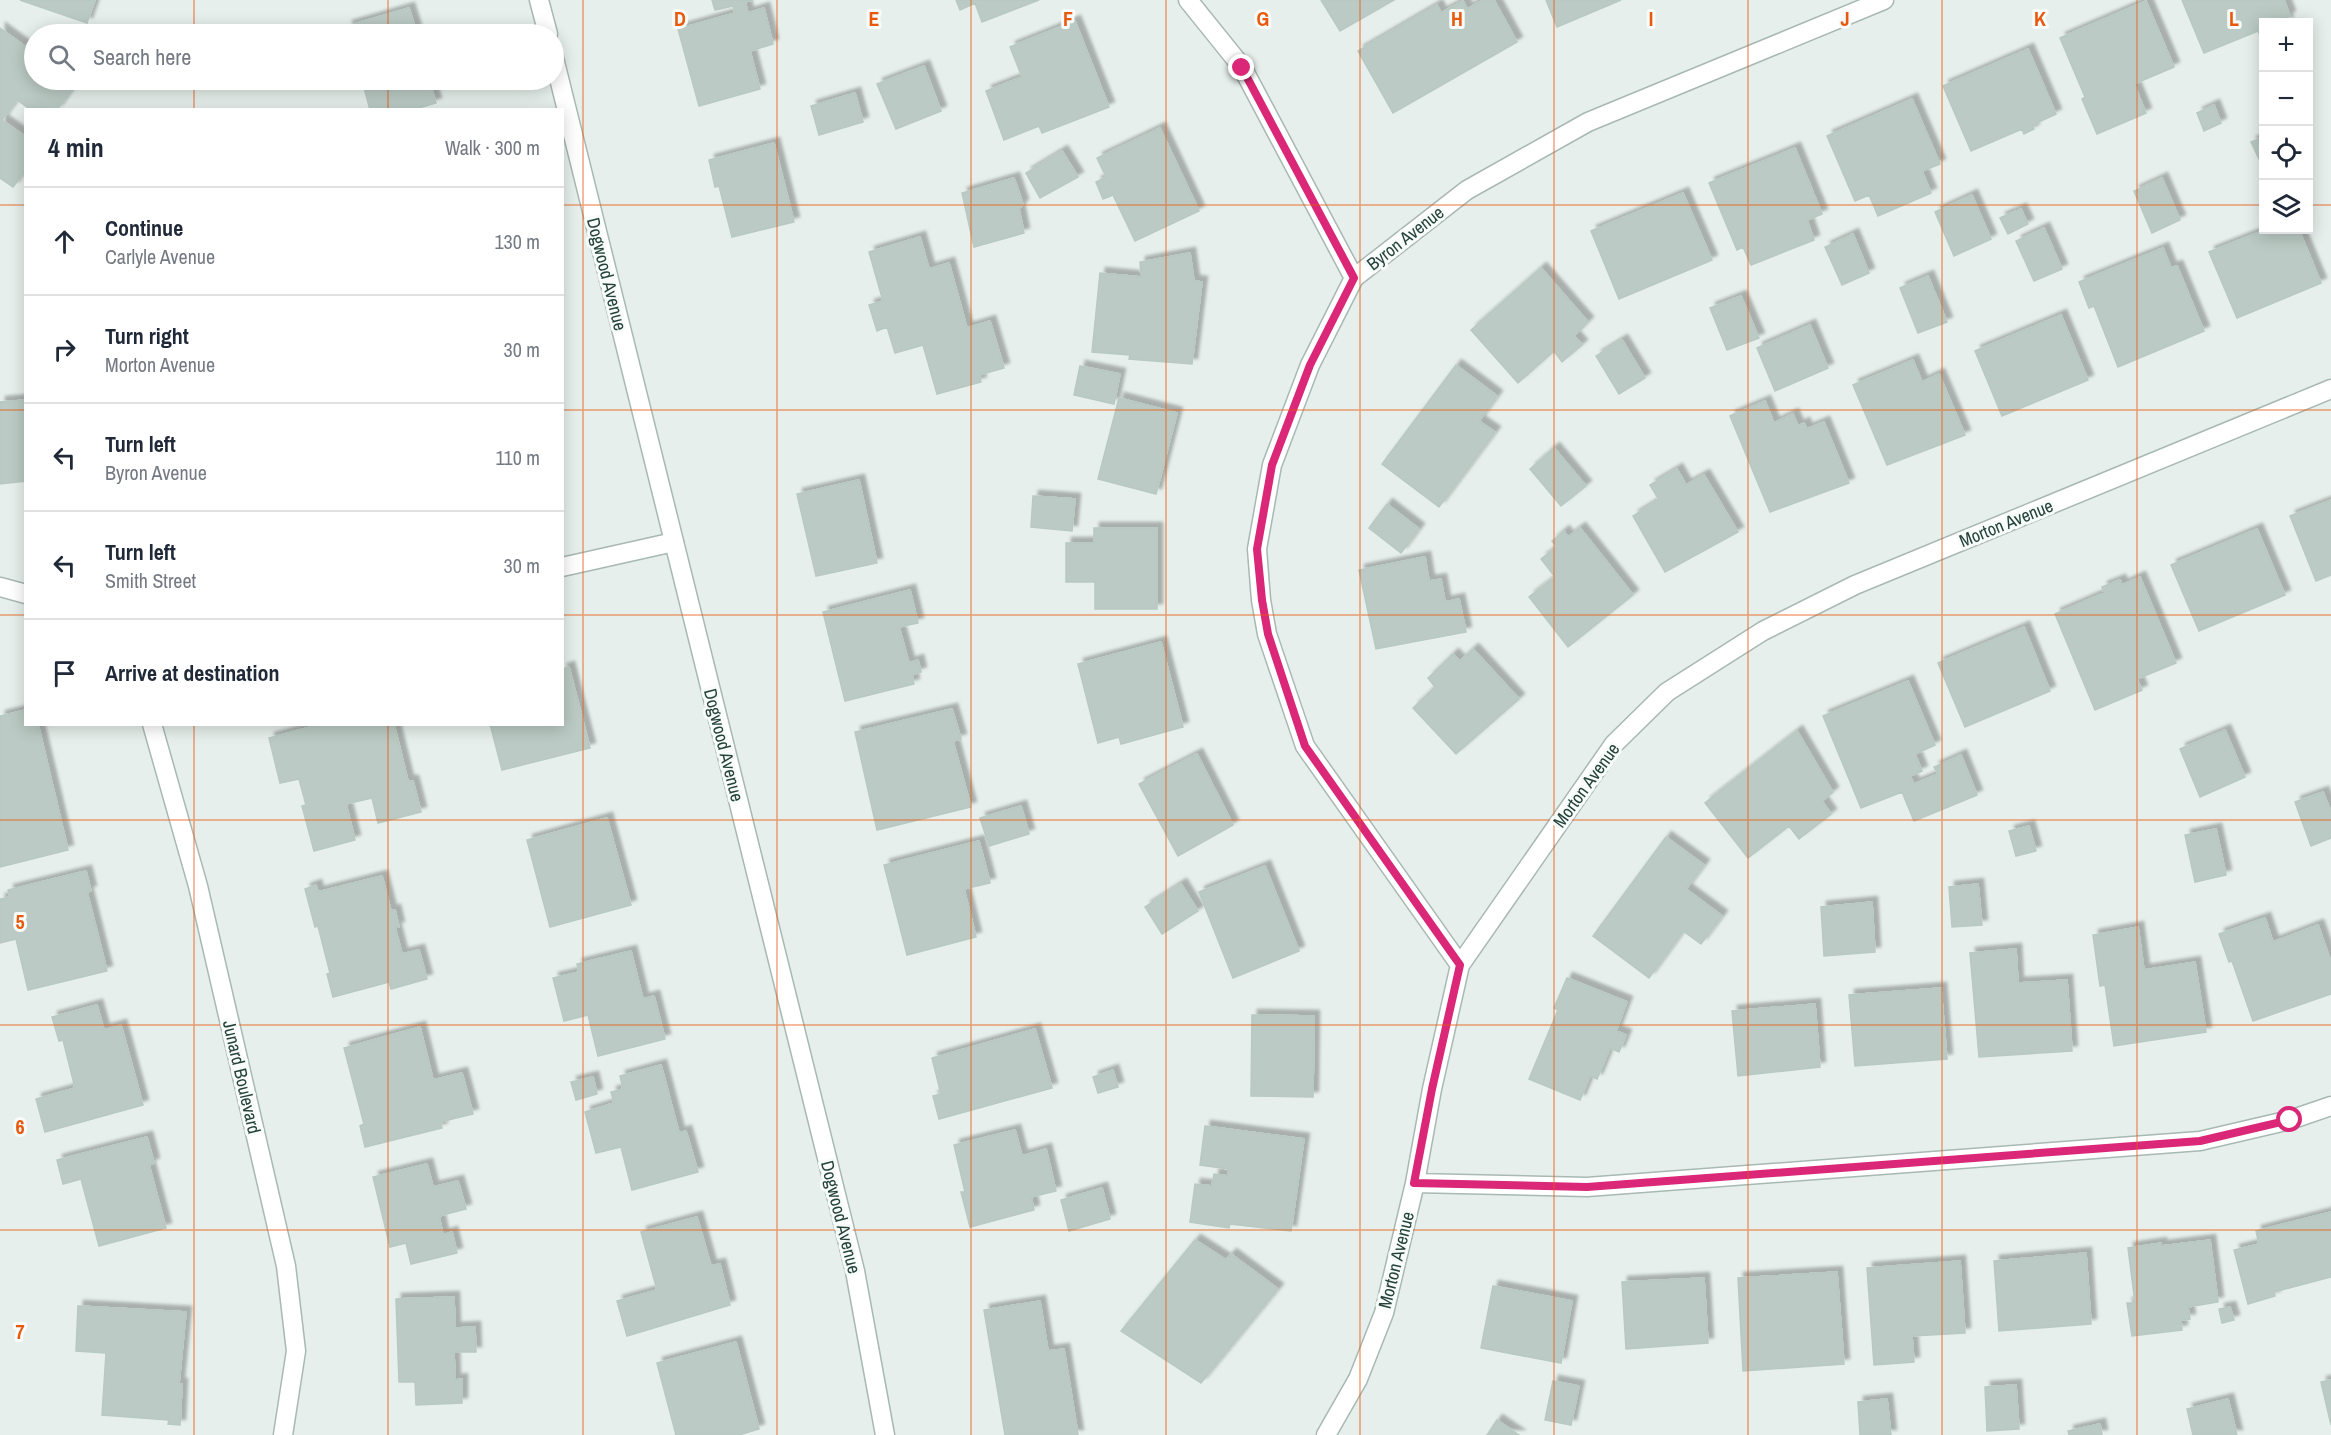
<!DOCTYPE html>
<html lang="en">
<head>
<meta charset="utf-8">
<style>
  :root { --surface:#fff; --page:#f2f2f3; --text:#1f2937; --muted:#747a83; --line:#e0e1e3 }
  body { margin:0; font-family:"Archivo Narrow",sans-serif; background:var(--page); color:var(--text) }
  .controls { position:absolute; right:18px; top:18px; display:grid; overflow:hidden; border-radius:0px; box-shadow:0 3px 15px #0003 }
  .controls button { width:54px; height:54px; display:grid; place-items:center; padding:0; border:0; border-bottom:2px solid var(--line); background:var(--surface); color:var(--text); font:30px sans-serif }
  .stop { position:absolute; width:18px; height:18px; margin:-14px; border:4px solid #db2777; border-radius:50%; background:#fff }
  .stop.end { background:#db2777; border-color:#fff; box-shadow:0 2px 6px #0008 }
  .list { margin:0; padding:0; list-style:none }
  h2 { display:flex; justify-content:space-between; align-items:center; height:78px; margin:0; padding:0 24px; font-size:26px }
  h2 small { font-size:20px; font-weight:400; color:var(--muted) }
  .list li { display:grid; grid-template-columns:39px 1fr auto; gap:18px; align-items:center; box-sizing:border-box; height:108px; padding:0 24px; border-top:2px solid var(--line) }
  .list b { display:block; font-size:22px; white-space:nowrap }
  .list p { margin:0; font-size:20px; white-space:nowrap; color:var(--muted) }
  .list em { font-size:20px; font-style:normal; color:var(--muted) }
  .icon { flex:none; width:33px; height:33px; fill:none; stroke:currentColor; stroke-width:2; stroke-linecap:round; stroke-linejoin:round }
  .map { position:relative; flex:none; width:2331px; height:1435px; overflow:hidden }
  .search { position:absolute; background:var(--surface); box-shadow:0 3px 15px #0003; left:24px; top:24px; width:540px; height:66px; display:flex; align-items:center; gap:15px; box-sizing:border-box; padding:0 21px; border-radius:33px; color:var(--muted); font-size:22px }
  .panel { position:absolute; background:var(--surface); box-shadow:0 3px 15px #0003; left:24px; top:108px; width:540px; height:618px; border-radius:0px }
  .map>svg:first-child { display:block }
  .building { fill:#bbcac4; stroke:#b8c9c2; stroke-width:1.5; filter:url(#shadow) }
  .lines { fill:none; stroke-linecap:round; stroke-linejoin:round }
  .minor-casing { stroke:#a8b8b2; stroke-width:21 }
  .tertiary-casing { stroke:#a8b8b2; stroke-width:21 }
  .minor { stroke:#fff; stroke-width:18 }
  .tertiary { stroke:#fff; stroke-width:18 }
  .route { stroke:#db2777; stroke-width:8 }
  .grid { fill:none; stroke:#e8590c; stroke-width:1.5; stroke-opacity:0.55 }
  .labels { text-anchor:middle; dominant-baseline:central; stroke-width:6; stroke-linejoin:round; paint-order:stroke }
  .street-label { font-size:18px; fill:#24423a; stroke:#f7fbf9 }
  .grid-label { font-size:20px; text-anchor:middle; font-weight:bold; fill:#e8590c; stroke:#f7fbf9; stroke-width:6; stroke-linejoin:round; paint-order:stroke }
</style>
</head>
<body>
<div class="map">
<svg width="2331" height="1435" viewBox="0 0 2331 1435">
  <defs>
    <filter id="shadow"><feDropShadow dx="5.5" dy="-5.5" stdDeviation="1.5" flood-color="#0004"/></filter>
  </defs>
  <rect width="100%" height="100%" fill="#e6efeb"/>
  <!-- building -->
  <path class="building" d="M 20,0 L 95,0 L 87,23 Z
    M 712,0 L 753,0 L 745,2 L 748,13 L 764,8 L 773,44 L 750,51 L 760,89 L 699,106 L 678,29 L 735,13 L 733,6 L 715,10 Z
    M 956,0 L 1039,0 L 982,22 L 975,3 L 960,10 Z
    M 1321,0 L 1394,0 L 1340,31 Z
    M 1483,0 L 1494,0 L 1517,42 L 1393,113 L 1358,51 L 1437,5 L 1441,13 L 1463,1 L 1467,9 Z
    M 1546,0 L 1621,0 L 1557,27 Z
    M 2182,0 L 2284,0 L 2290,16 L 2286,18 L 2288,22 L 2264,22 L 2264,43 L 2258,31 L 2204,53 Z
    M 2146,1 L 2174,67 L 2134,84 L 2146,113 L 2097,134 L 2082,99 L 2085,97 L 2060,38 Z
    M 409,8 L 417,34 L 349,34 L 347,26 Z
    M 1075,21 L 1109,107 L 1042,133 L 1039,126 L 1004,140 L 986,91 L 1022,77 L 1010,47 Z
    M 0,28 L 34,53 L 34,80 L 71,80 L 76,83 L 57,110 L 31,110 L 17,100 L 2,120 L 26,137 L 26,170 L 13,187 L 0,178 Z
    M 2028,49 L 2056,114 L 2032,125 L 2034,129 L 2024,134 L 2022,129 L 1971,151 L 1943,86 Z
    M 924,66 L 941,111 L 896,129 L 877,84 Z
    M 362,80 L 429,80 L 436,103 L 412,110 L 370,110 Z
    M 855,93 L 863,122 L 819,135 L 811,106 Z
    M 1912,99 L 1940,164 L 1922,171 L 1931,193 L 1878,216 L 1869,195 L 1855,201 L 1827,136 Z
    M 2214,105 L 2221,123 L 2204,131 L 2197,113 Z
    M 1160,128 L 1199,211 L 1135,241 L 1113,195 L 1103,199 L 1096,182 L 1106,177 L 1097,158 Z
    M 2264,137 L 2264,170 L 2251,142 Z
    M 774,143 L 794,222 L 732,237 L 719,186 L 715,187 L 709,160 Z
    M 1795,148 L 1822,214 L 1807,220 L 1814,240 L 1751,265 L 1743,247 L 1737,250 L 1709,183 Z
    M 1062,151 L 1078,177 L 1040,198 L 1026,173 Z
    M 1014,178 L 1023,204 L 1019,209 L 1024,233 L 974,247 L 962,193 Z
    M 2162,178 L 2180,220 L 2152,233 L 2134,191 Z
    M 1683,193 L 1712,260 L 1619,299 L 1591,231 Z
    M 1972,195 L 1991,239 L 1954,256 L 1935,212 Z
    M 2021,209 L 2028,224 L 2008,234 L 2000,218 Z
    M 2044,228 L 2062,269 L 2034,281 L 2016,241 Z
    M 2265,230 L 2299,230 L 2321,283 L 2237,318 L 2209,252 Z
    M 1853,234 L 1869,273 L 1842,285 L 1825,247 Z
    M 920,237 L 929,269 L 949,263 L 967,328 L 990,321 L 1004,368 L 979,375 L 981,382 L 937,394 L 923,345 L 895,353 L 887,327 L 877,331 L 869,305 L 883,301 L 869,252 Z
    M 2163,248 L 2171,268 L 2177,266 L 2204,331 L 2118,367 L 2094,306 L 2089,308 L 2079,282 Z
    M 1190,253 L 1194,281 L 1202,282 L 1192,364 L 1129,359 L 1130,355 L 1092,352 L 1100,273 L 1141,277 L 1140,262 Z
    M 1541,268 L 1588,322 L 1574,336 L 1582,345 L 1562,362 L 1554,351 L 1518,383 L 1471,330 Z
    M 1928,276 L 1947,322 L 1918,333 L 1900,288 Z
    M 1741,296 L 1759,338 L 1727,350 L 1710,308 Z
    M 2061,315 L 2088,380 L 2002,416 L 1975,351 Z
    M 1810,325 L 1828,368 L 1775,391 L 1757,348 Z
    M 1622,340 L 1645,378 L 1619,394 L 1596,356 Z
    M 1913,360 L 1922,382 L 1939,374 L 1965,435 L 1887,465 L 1853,385 Z
    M 1456,365 L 1497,396 L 1479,421 L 1495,432 L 1439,507 L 1382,464 Z
    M 1080,366 L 1120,374 L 1114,404 L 1074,395 Z
    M 1119,398 L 1177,413 L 1156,494 L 1098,479 Z
    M 26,400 L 26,481 L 0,484 L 0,402 Z
    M 1765,401 L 1774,423 L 1793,414 L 1798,426 L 1804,423 L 1807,429 L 1824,422 L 1849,483 L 1770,512 L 1730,416 Z
    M 1554,448 L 1586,486 L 1561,506 L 1530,469 Z
    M 1677,469 L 1686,485 L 1704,475 L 1738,532 L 1665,572 L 1633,516 L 1659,500 L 1650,485 Z
    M 859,480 L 877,563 L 816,576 L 797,494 Z
    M 1033,496 L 1075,499 L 1072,531 L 1031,527 Z
    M 2331,500 L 2331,575 L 2316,581 L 2290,516 Z
    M 1387,504 L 1419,529 L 1401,553 L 1369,528 Z
    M 1094,528 L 1157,528 L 1157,609 L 1095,609 L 1095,582 L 1066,582 L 1066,543 L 1094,543 Z
    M 1580,528 L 1633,595 L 1568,647 L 1529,597 L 1555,577 L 1541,559 L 1557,547 L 1552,541 L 1564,531 L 1568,537 Z
    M 2257,529 L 2285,595 L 2199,631 L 2171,565 Z
    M 1425,557 L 1429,581 L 1441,579 L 1445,602 L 1459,599 L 1466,632 L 1376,649 L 1359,570 Z
    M 2140,577 L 2176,663 L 2137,679 L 2142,690 L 2095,710 L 2055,614 L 2104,593 L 2102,587 L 2120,580 L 2122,585 Z
    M 910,590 L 918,623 L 899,627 L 909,663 L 918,660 L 921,672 L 912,675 L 914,684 L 845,701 L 823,612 Z
    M 2024,627 L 2050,691 L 1965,727 L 1938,663 Z
    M 1161,642 L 1183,727 L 1121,744 L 1119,737 L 1098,743 L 1078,664 Z
    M 1473,649 L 1519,699 L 1456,754 L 1413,708 L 1435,687 L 1428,678 L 1453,654 L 1460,661 Z
    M 569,667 L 590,748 L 502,770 L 490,724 L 562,724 L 562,669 Z
    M 1908,681 L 1935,745 L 1915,754 L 1922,771 L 1910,776 L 1914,784 L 1938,774 L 1934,767 L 1961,755 L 1977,795 L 1914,821 L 1902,792 L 1861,808 L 1823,716 Z
    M 952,709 L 961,739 L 953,741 L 971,807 L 877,830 L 855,732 Z
    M 26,710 L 26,724 L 38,724 L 68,850 L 0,867 L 0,716 Z
    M 322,724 L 394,724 L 408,781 L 413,781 L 421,812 L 378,823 L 372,798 L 346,804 L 355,840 L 314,851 L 302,806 L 306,805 L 299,779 L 280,783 L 269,738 Z
    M 2225,730 L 2245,777 L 2200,797 L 2180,749 Z
    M 1797,731 L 1833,792 L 1822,801 L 1831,814 L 1799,839 L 1789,826 L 1748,858 L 1705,803 Z
    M 1197,754 L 1233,825 L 1178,856 L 1139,784 Z
    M 2323,792 L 2331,812 L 2331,838 L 2311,846 L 2295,802 Z
    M 1021,806 L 1029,834 L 989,846 L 980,818 Z
    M 607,818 L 631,905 L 550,927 L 527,840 Z
    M 2029,826 L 2036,851 L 2016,856 L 2009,831 Z
    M 2216,829 L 2226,875 L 2195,882 L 2185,835 Z
    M 1666,837 L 1704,865 L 1686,889 L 1722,916 L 1701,944 L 1683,931 L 1649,978 L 1593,936 Z
    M 979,841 L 990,883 L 964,889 L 976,937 L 907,955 L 884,865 Z
    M 1265,866 L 1299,951 L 1233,978 L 1199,892 Z
    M 86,871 L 91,891 L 87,892 L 107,971 L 28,990 L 16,939 L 0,943 L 0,899 L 10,897 L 8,890 Z
    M 382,876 L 391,911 L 395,910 L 399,927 L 395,927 L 402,954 L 419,950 L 427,979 L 391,989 L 389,982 L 333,997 L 327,974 L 330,973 L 318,926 L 315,927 L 305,889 L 316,885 L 318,892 Z
    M 1181,884 L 1198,911 L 1162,934 L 1145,907 Z
    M 1978,884 L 1982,925 L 1952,927 L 1949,887 Z
    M 1872,902 L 1875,952 L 1824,956 L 1821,907 Z
    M 2265,918 L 2273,942 L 2318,925 L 2331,962 L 2331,994 L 2253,1021 L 2232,961 L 2229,962 L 2219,934 Z
    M 2138,927 L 2144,970 L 2195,962 L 2206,1032 L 2114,1046 L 2105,985 L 2100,986 L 2093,935 Z
    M 2016,949 L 2018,983 L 2067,980 L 2072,1051 L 1979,1057 L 1970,953 Z
    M 631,951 L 643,999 L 654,996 L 665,1039 L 598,1056 L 588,1015 L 564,1021 L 553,978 L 579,972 L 577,964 Z
    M 1567,978 L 1627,1002 L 1616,1031 L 1626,1035 L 1619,1052 L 1610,1048 L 1597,1079 L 1590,1076 L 1580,1100 L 1529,1079 L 1558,1010 L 1554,1008 Z
    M 1941,988 L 1947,1059 L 1855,1066 L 1849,995 Z
    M 1815,1004 L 1820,1067 L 1738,1076 L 1732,1011 Z
    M 97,1005 L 104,1030 L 121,1025 L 143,1105 L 45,1132 L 36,1099 L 75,1088 L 63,1040 L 59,1041 L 52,1017 Z
    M 1252,1015 L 1314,1016 L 1313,1097 L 1251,1096 Z
    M 420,1027 L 433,1080 L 462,1073 L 473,1114 L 440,1122 L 442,1128 L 365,1147 L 360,1126 L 364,1124 L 344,1048 Z
    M 1035,1029 L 1052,1088 L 939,1119 L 933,1096 L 941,1094 L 932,1058 Z
    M 661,1065 L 679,1133 L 686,1131 L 698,1172 L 632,1190 L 621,1147 L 596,1153 L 585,1112 L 614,1103 L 611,1092 L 623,1089 L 620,1076 Z
    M 1113,1070 L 1118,1087 L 1098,1093 L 1093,1077 Z
    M 593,1077 L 597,1094 L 576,1100 L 571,1082 Z
    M 1205,1126 L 1304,1139 L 1291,1231 L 1230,1224 L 1229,1228 L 1190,1222 L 1195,1184 L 1212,1186 L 1214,1174 L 1228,1176 L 1229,1169 L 1200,1165 Z
    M 1015,1130 L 1022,1156 L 1046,1149 L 1056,1191 L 1031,1197 L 1034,1210 L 970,1227 L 961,1192 L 965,1192 L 954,1145 Z
    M 147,1137 L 154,1163 L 149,1165 L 166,1228 L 99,1246 L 81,1179 L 63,1184 L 57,1160 Z
    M 427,1164 L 433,1187 L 458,1181 L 466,1209 L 439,1216 L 443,1235 L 452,1232 L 457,1253 L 411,1264 L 406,1243 L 390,1247 L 373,1177 Z
    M 1102,1188 L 1110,1219 L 1069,1231 L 1061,1200 Z
    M 2331,1212 L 2331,1277 L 2274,1292 L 2275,1296 L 2248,1304 L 2234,1250 L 2259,1244 L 2256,1231 Z
    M 697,1217 L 711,1266 L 720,1264 L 730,1305 L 627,1336 L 617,1301 L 657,1290 L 641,1232 Z
    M 1195,1240 L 1226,1260 L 1231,1254 L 1278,1289 L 1201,1383 L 1121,1331 Z
    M 2210,1240 L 2218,1302 L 2188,1307 L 2190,1319 L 2181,1320 L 2182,1330 L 2132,1336 L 2127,1303 L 2135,1303 L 2128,1248 L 2161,1243 L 2161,1246 Z
    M 2086,1253 L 2091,1324 L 1999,1331 L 1994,1261 Z
    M 1960,1261 L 1965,1333 L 1912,1336 L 1914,1362 L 1874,1365 L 1867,1268 Z
    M 1837,1272 L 1844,1364 L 1743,1371 L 1738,1278 Z
    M 1704,1278 L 1708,1343 L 1626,1349 L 1622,1282 Z
    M 1493,1286 L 1572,1301 L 1561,1363 L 1481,1348 Z
    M 454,1297 L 455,1328 L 475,1327 L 476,1352 L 454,1352 L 455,1380 L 462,1379 L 462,1403 L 416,1405 L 415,1382 L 399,1382 L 396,1299 Z
    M 1040,1301 L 1048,1351 L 1064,1349 L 1078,1435 L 1005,1435 L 984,1310 Z
    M 78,1306 L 186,1312 L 179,1384 L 182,1384 L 180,1425 L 168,1424 L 169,1420 L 102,1415 L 106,1353 L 76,1351 Z
    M 2230,1307 L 2234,1320 L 2222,1323 L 2219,1309 Z
    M 736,1342 L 759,1429 L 739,1435 L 676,1435 L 657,1363 Z
    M 2331,1380 L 2331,1425 L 2321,1382 Z
    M 1553,1381 L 1579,1386 L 1571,1425 L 1545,1420 Z
    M 2016,1385 L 2019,1429 L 1987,1431 L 1985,1387 Z
    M 1887,1399 L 1891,1435 L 1860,1435 L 1858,1402 Z
    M 2228,1399 L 2237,1435 L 2193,1435 L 2187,1409 Z
    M 1497,1420 L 1519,1435 L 1487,1435 Z
    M 2100,1424 L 2102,1435 L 2069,1435 L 2068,1431 Z"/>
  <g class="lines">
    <!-- minor casing -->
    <g class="minor-casing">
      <path id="minor" d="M 1188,0 L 1242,67 L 1354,278
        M 562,567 L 674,542
        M 0,587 L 26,594
        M 152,724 L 198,886 L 286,1266 L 296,1351 L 283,1435
        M 1460,965 L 1305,746 L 1267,634 L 1261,600 L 1257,549 L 1272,465 L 1310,365 L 1354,278 L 1467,190 L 1588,122 L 1884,0
        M 1415,1183 L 1587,1187 L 2200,1141 L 2290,1120 L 2331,1106
        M 1326,1435 L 1358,1379 L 1384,1313 L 1415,1183 L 1432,1089 L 1460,965 L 1614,744 L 1667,692 L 1763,631 L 1855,585 L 2331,389"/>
    </g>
    <!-- tertiary casing -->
    <g class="tertiary-casing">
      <path id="tertiary" d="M 539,0 L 548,34
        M 554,58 L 855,1271 L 885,1435"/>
    </g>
    <!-- minor -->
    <use href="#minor" class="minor"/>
    <!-- tertiary -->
    <use href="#tertiary" class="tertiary"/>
  </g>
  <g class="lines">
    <!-- route -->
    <path class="route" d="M 1242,68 L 1354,278 L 1310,365 L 1272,465 L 1257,549 L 1262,600 L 1268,634 L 1305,746 L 1460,965 L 1432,1089 L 1414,1183 L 1587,1187 L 2200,1141 L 2290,1120"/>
  </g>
  <!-- grid -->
  <path class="grid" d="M 194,0 L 194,34M 388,0 L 388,34M 583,0 L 583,1435M 777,0 L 777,1435M 971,0 L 971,1435M 1166,0 L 1166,1435M 1360,0 L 1360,1435M 1554,0 L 1554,1435M 1748,0 L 1748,1435M 1942,0 L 1942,1435M 2137,0 L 2137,1435M 194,80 L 194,110M 388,80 L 388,110M 0,205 L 26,205M 562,205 L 2264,205M 2308,205 L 2331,205M 0,410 L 26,410M 562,410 L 2331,410M 0,615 L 26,615M 562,615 L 2331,615M 194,724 L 194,1435M 388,724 L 388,1435M 0,820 L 2331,820M 0,1025 L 2331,1025M 0,1230 L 2331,1230"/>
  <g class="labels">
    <!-- street labels -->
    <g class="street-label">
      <text transform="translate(1405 238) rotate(-38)">Byron Avenue</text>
      <text transform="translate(607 274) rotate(76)">Dogwood Avenue</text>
      <text transform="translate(2006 523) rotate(-22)">Morton Avenue</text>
      <text transform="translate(724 745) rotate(76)">Dogwood Avenue</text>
      <text transform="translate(1586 785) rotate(-54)">Morton Avenue</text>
      <text transform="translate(242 1077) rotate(77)">Junard Boulevard</text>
      <text transform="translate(841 1217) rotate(76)">Dogwood Avenue</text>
      <text transform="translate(1396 1260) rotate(-76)">Morton Avenue</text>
    </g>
  </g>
  <g class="grid-label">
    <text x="680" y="26">D</text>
    <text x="874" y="26">E</text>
    <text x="1068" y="26">F</text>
    <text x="1263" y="26">G</text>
    <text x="1457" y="26">H</text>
    <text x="1651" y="26">I</text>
    <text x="1845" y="26">J</text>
    <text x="2040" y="26">K</text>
    <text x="2234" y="26">L</text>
    <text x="20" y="929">5</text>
    <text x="20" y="1134">6</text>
    <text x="20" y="1339">7</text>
  </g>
</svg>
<div class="controls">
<button>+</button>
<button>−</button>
<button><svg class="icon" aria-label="locate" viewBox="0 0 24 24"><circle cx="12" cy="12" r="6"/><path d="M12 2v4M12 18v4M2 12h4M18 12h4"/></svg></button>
<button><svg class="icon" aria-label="layers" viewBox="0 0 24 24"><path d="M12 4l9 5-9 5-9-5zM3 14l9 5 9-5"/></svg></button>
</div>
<div class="stop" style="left:2290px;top:1120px"></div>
<div class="stop end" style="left:1242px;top:68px"></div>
<div class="search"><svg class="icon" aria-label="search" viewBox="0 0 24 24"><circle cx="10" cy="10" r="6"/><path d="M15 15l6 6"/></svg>Search here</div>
<section class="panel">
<h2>4 min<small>Walk · 300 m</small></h2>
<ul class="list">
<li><svg class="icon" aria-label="ahead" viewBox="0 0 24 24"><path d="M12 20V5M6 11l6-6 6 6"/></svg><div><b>Continue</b><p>Carlyle Avenue</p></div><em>130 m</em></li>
<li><svg class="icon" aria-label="right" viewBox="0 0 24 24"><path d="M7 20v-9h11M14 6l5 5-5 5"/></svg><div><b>Turn right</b><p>Morton Avenue</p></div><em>30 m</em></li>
<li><svg class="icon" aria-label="left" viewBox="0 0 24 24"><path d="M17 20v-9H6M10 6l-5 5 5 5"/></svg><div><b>Turn left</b><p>Byron Avenue</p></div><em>110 m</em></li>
<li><svg class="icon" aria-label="left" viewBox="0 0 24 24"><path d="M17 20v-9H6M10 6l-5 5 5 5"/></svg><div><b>Turn left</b><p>Smith Street</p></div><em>30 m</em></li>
<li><svg class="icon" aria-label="arrive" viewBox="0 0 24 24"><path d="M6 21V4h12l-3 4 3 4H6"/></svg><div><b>Arrive at destination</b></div></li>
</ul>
</section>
</div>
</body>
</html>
